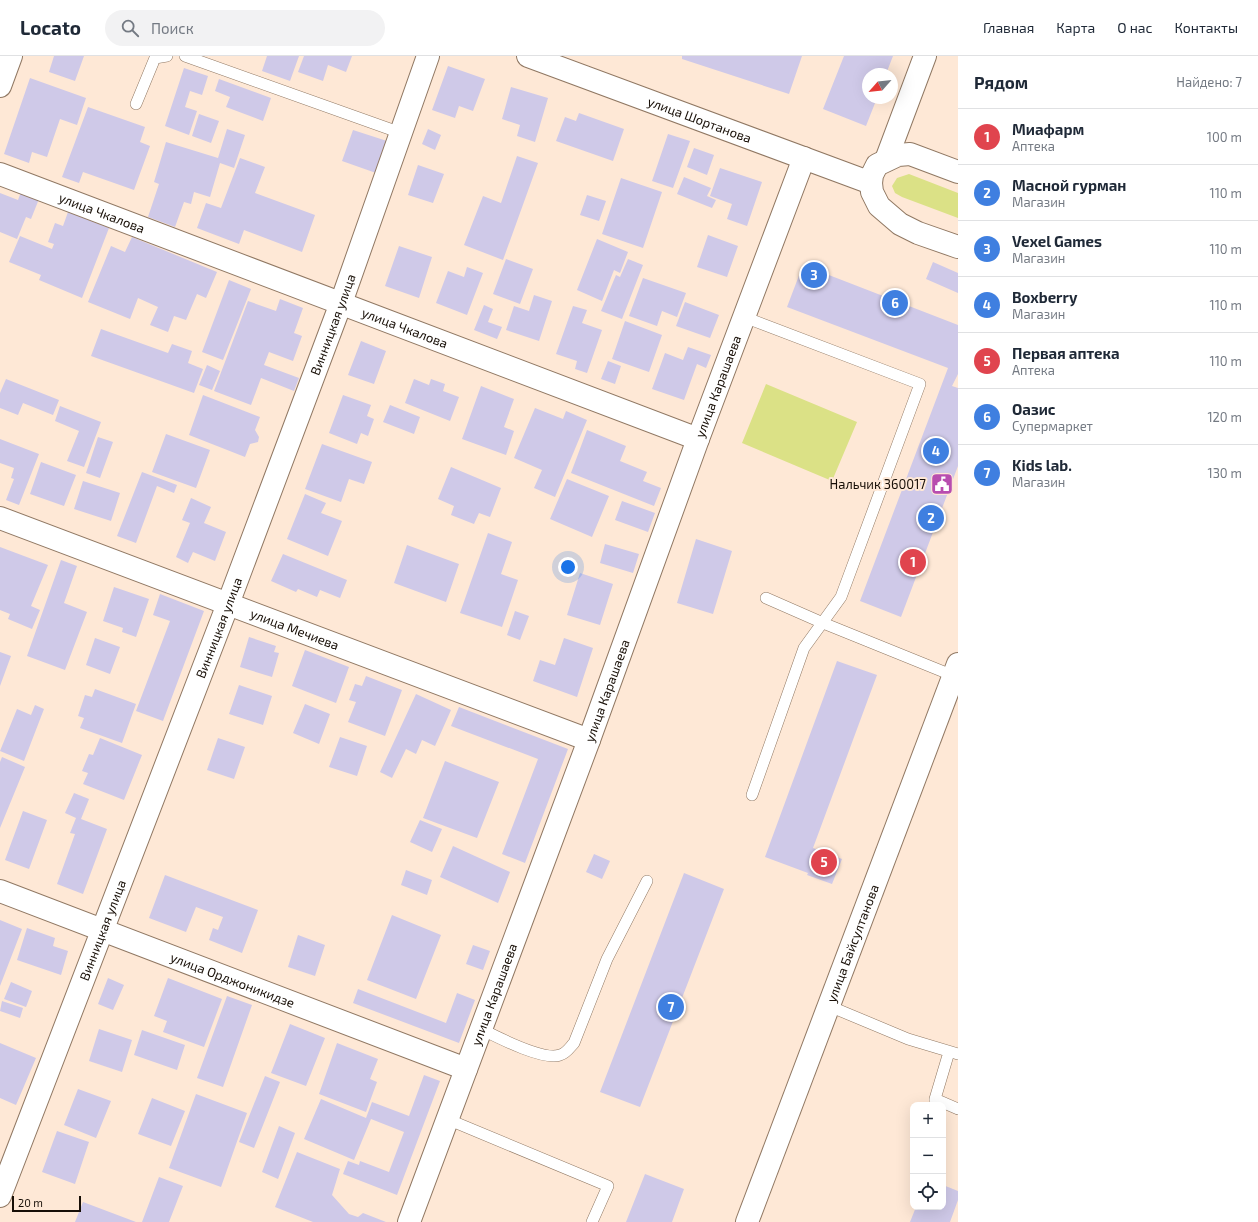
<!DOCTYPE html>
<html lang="ru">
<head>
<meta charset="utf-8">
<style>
  :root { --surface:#fff; --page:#f2f2f3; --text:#1f2937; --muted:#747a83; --line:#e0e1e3; --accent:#b84daf }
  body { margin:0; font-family:"Exo 2",sans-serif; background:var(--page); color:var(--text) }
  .controls { position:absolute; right:12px; bottom:12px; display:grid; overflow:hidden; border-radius:8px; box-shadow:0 4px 16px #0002 }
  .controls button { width:36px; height:36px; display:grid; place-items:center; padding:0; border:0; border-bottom:1px solid var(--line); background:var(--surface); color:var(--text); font:20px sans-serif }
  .compass { position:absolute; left:862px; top:12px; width:36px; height:36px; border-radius:50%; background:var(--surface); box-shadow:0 4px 16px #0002; rotate:243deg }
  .scale { position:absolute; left:12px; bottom:10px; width:69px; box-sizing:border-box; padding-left:4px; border:2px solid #170e06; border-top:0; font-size:11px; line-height:14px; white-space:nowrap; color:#170e06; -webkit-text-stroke:3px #fee8d6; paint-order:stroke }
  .you { position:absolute; left:568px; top:511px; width:14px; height:14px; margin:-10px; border:3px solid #fff; border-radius:50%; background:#1a73e8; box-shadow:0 0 0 6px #1a73e833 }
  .badge { display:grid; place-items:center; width:26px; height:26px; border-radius:50%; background:var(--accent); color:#fff; font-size:13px; font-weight:700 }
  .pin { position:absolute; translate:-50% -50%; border:2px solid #fff; box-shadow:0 1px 4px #0006 }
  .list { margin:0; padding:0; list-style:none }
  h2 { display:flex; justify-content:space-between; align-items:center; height:52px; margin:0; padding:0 16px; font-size:17px }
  h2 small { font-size:13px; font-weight:400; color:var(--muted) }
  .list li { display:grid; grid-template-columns:26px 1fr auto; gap:12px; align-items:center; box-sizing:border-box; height:56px; padding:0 16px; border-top:1px solid var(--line) }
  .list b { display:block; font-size:15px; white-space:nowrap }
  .list p { margin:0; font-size:13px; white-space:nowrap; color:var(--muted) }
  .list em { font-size:13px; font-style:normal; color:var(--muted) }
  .icon { flex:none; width:22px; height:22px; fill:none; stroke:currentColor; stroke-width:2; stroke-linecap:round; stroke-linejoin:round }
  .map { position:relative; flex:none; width:958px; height:1166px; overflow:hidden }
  header { display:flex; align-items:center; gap:24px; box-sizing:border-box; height:56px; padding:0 20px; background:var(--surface); border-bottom:1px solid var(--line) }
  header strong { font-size:19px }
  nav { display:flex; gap:22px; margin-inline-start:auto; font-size:14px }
  .search { width:280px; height:36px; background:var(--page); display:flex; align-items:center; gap:10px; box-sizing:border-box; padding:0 14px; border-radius:22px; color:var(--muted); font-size:15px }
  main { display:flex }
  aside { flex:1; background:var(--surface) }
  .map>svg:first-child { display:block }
  .green { fill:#dbe186 }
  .building { fill:#cfc9e8 }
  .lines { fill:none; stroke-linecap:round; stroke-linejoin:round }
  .lane-casing { stroke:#907863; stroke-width:12 }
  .street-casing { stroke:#907863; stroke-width:24 }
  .secondary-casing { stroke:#907863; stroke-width:24 }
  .lane { stroke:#fff; stroke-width:11 }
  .street { stroke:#fff; stroke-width:22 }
  .secondary { stroke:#fff; stroke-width:22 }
  .labels { text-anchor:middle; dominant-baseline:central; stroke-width:4; stroke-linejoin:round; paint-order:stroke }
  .street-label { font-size:13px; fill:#170e06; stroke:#fee8d6 }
  .poi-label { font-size:13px; fill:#170e06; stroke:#fee8d6; text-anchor:end }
</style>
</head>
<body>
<header>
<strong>Locato</strong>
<div class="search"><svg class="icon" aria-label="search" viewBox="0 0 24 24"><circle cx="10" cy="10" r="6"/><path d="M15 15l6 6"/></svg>Поиск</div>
<nav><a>Главная</a><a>Карта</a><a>О нас</a><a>Контакты</a></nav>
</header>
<main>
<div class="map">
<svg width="958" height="1166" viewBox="0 0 958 1166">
  <rect width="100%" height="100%" fill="#fee8d6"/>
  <!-- green -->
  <path class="green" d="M 909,118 L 958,137 L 958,162 L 902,141 L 895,137 L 892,130 L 897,122 Z
    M 766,328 L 857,366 L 832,425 L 742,387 Z"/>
  <!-- building -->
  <path class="building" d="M 54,0 L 84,0 L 75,25 L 49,16 Z
    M 267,0 L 299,0 L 290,25 L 262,15 Z
    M 304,0 L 352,0 L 346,16 L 328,9 L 323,25 L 298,16 Z
    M 682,0 L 802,0 L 789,38 L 682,3 Z
    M 844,0 L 893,0 L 886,18 L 868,18 L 868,42 L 877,42 L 866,70 L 823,53 Z
    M 448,10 L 485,23 L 473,55 L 459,50 L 455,62 L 432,54 Z
    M 184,12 L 208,20 L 202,39 L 190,35 L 185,51 L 197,55 L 189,79 L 165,70 Z
    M 30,22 L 86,42 L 77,69 L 60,63 L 47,101 L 32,96 L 29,107 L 4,98 Z
    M 219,23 L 271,42 L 263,65 L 226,51 L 230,41 L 215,35 Z
    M 511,31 L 548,42 L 535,86 L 517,80 L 520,69 L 502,63 Z
    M 88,51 L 145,71 L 140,86 L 150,90 L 134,134 L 83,116 L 79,127 L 62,121 Z
    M 579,57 L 624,73 L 613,105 L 556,85 L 565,61 L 576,65 Z
    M 199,58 L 219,65 L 211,87 L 192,80 Z
    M 227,73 L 245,79 L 234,112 L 220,107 L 210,141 L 194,136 L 191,148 L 184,146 L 175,171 L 148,161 L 159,128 L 154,126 L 166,86 L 218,102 Z
    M 428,73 L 441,79 L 435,94 L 422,88 Z
    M 353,74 L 387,85 L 376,117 L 342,105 Z
    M 668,78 L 690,85 L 673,132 L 652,125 Z
    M 694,92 L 714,99 L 707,119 L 687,111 Z
    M 517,100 L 538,107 L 503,204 L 464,189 L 483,140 L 501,147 Z
    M 240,102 L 265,111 L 255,137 L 315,159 L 302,196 L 244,174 L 239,188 L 197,172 L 206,147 L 221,152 Z
    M 418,109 L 444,118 L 433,147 L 408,139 Z
    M 720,112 L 762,126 L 747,170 L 727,163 L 732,148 L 710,140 Z
    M 684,121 L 711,132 L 707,140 L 716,144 L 712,152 L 677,138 Z
    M 621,122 L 662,136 L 643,192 L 602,178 Z
    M 21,136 L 39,143 L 31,163 L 26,161 L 17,183 L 0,176 L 0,137 L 18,144 Z
    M 587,139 L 606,145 L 599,165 L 580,159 Z
    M 68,156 L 109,172 L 82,242 L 39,224 L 41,219 L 9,206 L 20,180 L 52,193 L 54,188 L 48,186 L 55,167 L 63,170 Z
    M 708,179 L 738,190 L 727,221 L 697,211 Z
    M 132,181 L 217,216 L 206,242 L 197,238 L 186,264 L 174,260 L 168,276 L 150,269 L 158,251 L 138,242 L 130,263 L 88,246 L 111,190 L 125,196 Z
    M 597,183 L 628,196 L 620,217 L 614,214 L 602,245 L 577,234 Z
    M 399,190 L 432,201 L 419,242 L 385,230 Z
    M 506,203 L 533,213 L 520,248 L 493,238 Z
    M 628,203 L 643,209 L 622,263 L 601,255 L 616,219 L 620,221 Z
    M 933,206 L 958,217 L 958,237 L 926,223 Z
    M 803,209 L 958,269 L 958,318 L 952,330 L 958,332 L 958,410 L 901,561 L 860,545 L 948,312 L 787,251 Z
    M 467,211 L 483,217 L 467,259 L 436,247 L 448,215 L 464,221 Z
    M 643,222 L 686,237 L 677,261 L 662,255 L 657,270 L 629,260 Z
    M 229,224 L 251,233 L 223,304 L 202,296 Z
    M 534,239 L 552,245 L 539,285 L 506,274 L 514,250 L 529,255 Z
    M 280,243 L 303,252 L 294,277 L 302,280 L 293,305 L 269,296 L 264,309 L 299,322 L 294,335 L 261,322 L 251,349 L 214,335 L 248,245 L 276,255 Z
    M 685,246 L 719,259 L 710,282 L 676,270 Z
    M 484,249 L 493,253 L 488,266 L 502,271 L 497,283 L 474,274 Z
    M 573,250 L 587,254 L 582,267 L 602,274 L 587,317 L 575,313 L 577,305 L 556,298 Z
    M 625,265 L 662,279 L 649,316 L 612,303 Z
    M 101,273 L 168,297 L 172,288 L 192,295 L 188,307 L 203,313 L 194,337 L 91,300 Z
    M 361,285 L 386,295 L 374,328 L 348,319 Z
    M 688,291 L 711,299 L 706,312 L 697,308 L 684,344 L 652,333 L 665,297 L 683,304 Z
    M 608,305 L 621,310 L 615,328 L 601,323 Z
    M 207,309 L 220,315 L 212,334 L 199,329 Z
    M 6,323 L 59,344 L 53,359 L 23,347 L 18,359 L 0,352 L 0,337 Z
    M 414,323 L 429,329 L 431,323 L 445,328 L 443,335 L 459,341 L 450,365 L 405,347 Z
    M 481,330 L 514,343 L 504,371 L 514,375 L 506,399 L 462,383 Z
    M 203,339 L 260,361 L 255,374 L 259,381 L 258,386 L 250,388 L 245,401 L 189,379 Z
    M 343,339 L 371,349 L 367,360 L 374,363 L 368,380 L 361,377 L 357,388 L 329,377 Z
    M 390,349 L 420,361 L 414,378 L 383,366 Z
    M 60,350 L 101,366 L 84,411 L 67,405 L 79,375 L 55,365 Z
    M 535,352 L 563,363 L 566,355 L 587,364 L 555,441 L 534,432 L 542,414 L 514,402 Z
    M 587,374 L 626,390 L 620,405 L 647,416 L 643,425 L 661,432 L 654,450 L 571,417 Z
    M 166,378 L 210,394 L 196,432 L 152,416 Z
    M 98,381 L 113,386 L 100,422 L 86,417 Z
    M 0,383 L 39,398 L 19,449 L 6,444 L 14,423 L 11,422 L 14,412 L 0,407 Z
    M 322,388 L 372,406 L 364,428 L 349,423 L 341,446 L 305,433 Z
    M 41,406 L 76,419 L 64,450 L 30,438 Z
    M 451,411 L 501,432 L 490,461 L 479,457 L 474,468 L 451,459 L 454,450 L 438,443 Z
    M 142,416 L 177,429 L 174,437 L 157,430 L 136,487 L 117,480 Z
    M 567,423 L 609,440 L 592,481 L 550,463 Z
    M 83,425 L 120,437 L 111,465 L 74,453 Z
    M 305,438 L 326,447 L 321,457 L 342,465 L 328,500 L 287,483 Z
    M 191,442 L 211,451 L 204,467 L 226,476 L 215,505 L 193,496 L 188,507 L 176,501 L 190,467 L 182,464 Z
    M 622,445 L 655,457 L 648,476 L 615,464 Z
    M 488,477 L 512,486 L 501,518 L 518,524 L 502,571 L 460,557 Z
    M 696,483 L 732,495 L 713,558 L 677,547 Z
    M 605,488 L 639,498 L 633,517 L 600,507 Z
    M 407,489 L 459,508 L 446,546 L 394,527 Z
    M 0,491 L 48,509 L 31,550 L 40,554 L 32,573 L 8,563 L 10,558 L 0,554 Z
    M 283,498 L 347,524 L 340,542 L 320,534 L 317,541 L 298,533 L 296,536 L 271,525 Z
    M 61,504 L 77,510 L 64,547 L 87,556 L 65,614 L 27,600 Z
    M 580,517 L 613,528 L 600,569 L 567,559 Z
    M 114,531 L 149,543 L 136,581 L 122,576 L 123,572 L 103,565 Z
    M 160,538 L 204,555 L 163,665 L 136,655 L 170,565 L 153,559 Z
    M 515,555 L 529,560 L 520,584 L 507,579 Z
    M 249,581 L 276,590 L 274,596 L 279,597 L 272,621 L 240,611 Z
    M 95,582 L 120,591 L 110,618 L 86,609 Z
    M 564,582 L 593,592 L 577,641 L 533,625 L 540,604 L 555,609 Z
    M 305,594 L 349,611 L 336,647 L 292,630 Z
    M 0,596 L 11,600 L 0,630 Z
    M 837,605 L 877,619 L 813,792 L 842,803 L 832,828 L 807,819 L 808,817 L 765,801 Z
    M 366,620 L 402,634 L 385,680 L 348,666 L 356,646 L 349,644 L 355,628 L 362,630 Z
    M 239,629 L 272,640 L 263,669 L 229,658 Z
    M 95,633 L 136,648 L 122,687 L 80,672 L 84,662 L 78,660 L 85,639 L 92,641 Z
    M 416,638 L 451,654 L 435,690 L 422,684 L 416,698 L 406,693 L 392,722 L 380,716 Z
    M 305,648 L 330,658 L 319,688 L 293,677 Z
    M 35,649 L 44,653 L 24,705 L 0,695 L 17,653 L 31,659 Z
    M 459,651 L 568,693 L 525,807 L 502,798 L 538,703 L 451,670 Z
    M 340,681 L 367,690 L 357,720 L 329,711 Z
    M 100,682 L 142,699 L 124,744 L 83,728 L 88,717 L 82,715 L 89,698 L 93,699 Z
    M 218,682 L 245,691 L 234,723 L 207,714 Z
    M 2,701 L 25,711 L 0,772 L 0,706 Z
    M 445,705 L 499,726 L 477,782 L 423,762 Z
    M 74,737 L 89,743 L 81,763 L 107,773 L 83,838 L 57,828 L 75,778 L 70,777 L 76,762 L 65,757 Z
    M 23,755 L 47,764 L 29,813 L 5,804 Z
    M 420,764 L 442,773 L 432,796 L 410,786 Z
    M 453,790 L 510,816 L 498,847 L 440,821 Z
    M 594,798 L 610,805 L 602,823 L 586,816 Z
    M 406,814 L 432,824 L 427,839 L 401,829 Z
    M 684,817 L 724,833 L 640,1051 L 600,1036 Z
    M 165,819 L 258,854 L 242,897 L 209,884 L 213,872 L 218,874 L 223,861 L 196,851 L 186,876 L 149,862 Z
    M 392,859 L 441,879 L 416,943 L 367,924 Z
    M 0,864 L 22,873 L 0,930 Z
    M 27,872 L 55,882 L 53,890 L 68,895 L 61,919 L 17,904 Z
    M 298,879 L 325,889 L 315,920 L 288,911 Z
    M 473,889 L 490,895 L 483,914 L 466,908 Z
    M 108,922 L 124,929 L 113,954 L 98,948 Z
    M 168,922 L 222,943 L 204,991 L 163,976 L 167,965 L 154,960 Z
    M 11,926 L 32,935 L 26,951 L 4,943 Z
    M 358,933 L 446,967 L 457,937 L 475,944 L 459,987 L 353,947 Z
    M 227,940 L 252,949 L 223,1031 L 197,1022 Z
    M 2,945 L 23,952 L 20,962 L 0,955 Z
    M 290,968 L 325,982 L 306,1030 L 271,1017 Z
    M 99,973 L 132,984 L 122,1016 L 89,1005 Z
    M 142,974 L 185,989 L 177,1014 L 134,999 Z
    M 0,987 L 36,1002 L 16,1049 L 0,1042 Z
    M 337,987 L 378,1003 L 370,1023 L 377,1026 L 366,1056 L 319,1038 Z
    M 424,1019 L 440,1025 L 397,1139 L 343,1118 L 348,1105 L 359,1109 L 360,1105 L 389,1116 L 404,1076 L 371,1063 L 354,1104 L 304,1083 L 321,1043 L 366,1062 L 372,1046 L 409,1060 Z
    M 265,1020 L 280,1026 L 254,1092 L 239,1086 Z
    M 78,1033 L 111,1045 L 96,1082 L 64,1069 Z
    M 196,1038 L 247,1057 L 221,1131 L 169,1112 Z
    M 152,1042 L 185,1055 L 171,1090 L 138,1078 Z
    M 279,1070 L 295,1077 L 278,1123 L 262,1116 Z
    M 57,1075 L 89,1086 L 75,1128 L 42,1116 Z
    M 297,1096 L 340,1113 L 332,1139 L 349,1158 L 358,1161 L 363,1157 L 386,1166 L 313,1166 L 275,1151 Z
    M 645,1118 L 684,1133 L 672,1166 L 626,1166 Z
    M 159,1121 L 183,1130 L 169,1166 L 142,1166 Z
    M 943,1129 L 958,1135 L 958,1144 L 950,1166 L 910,1166 L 916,1151 L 943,1151 Z
    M 83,1146 L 136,1166 L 75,1166 Z"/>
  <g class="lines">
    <!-- lane casing -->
    <g class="lane-casing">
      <path id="lane" d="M 185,0 L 401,77
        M 136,48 L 155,2 L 167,0
        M 744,261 L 920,328 L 841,541 L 804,592 L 752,739
        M 766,542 L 823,567 L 954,620
        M 829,950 L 908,983 L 958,998
        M 481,973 C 497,981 543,1005 560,999 C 567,997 570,991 574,987 L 607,903 L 647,825
        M 949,996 L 935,1043 L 958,1053
        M 447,1063 L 608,1130 L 592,1166"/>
    </g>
    <!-- street casing -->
    <g class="street-casing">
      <g id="street">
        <path d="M 0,30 L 11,0"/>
        <path id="s1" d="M 0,118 L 698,383"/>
        <path id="s2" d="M 0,462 L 589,684"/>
        <path id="s3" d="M 0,835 L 466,1013"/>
        <path id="s4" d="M 0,1140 L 228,548 L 341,247 L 428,0"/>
        <path id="s5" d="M 409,1166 L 589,684 L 698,383 L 804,102"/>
      </g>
    </g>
    <!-- secondary casing -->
    <g class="secondary-casing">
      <g id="secondary">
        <path id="s6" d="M 528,0 L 871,127"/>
        <path d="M 886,104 L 925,0"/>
        <path d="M 958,116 L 910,98 L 898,99 L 877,109 L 872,119 L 871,127 L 872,136 L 879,150 L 900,168 L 918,177 L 958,191"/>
        <path id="s7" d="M 747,1166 L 958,608"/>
      </g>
    </g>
    <!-- lane -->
    <use href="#lane" class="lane"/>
    <!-- street -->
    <use href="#street" class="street"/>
    <!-- secondary -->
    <use href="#secondary" class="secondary"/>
  </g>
  <!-- icons -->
  <defs>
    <g id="civic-square" transform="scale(1.15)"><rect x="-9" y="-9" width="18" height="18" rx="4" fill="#b84daf" stroke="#fee8d6"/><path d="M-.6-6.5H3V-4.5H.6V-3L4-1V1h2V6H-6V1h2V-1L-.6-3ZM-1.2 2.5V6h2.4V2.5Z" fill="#fff"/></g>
  </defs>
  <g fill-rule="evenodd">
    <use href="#civic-square" x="942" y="428"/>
  </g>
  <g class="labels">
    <!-- street labels -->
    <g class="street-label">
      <text stroke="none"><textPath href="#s6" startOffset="183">улица Шортанова</textPath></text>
      <text stroke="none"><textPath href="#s1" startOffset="109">улица Чкалова</textPath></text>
      <text stroke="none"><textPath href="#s4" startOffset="933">Винницкая улица</textPath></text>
      <text stroke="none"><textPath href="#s1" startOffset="433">улица Чкалова</textPath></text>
      <text stroke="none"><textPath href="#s5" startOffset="891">улица Карашаева</textPath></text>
      <text stroke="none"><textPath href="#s4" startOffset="609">Винницкая улица</textPath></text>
      <text stroke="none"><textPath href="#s2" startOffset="315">улица Мечиева</textPath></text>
      <text stroke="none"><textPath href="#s5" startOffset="567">улица Карашаева</textPath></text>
      <text stroke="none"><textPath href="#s4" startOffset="285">Винницкая улица</textPath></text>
      <text stroke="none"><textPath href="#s7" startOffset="298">улица Байсултанова</textPath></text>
      <text stroke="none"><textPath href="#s3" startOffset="249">улица Орджоникидзе</textPath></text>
      <text stroke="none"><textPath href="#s5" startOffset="243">улица Карашаева</textPath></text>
    </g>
    <!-- poi labels -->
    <g class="poi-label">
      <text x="926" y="428">Нальчик 360017</text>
    </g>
  </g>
</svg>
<div class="controls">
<button>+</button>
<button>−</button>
<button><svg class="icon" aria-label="locate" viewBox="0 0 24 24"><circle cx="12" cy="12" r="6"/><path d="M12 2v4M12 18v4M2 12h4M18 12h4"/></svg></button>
</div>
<svg class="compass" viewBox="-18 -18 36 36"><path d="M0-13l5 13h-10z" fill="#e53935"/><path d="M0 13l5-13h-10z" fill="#747a83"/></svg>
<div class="scale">20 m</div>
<div class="you"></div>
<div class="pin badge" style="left:913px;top:506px;background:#e0444e">1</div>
<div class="pin badge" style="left:931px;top:462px;background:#3f7fe0">2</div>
<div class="pin badge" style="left:814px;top:219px;background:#3f7fe0">3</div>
<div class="pin badge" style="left:936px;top:395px;background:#3f7fe0">4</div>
<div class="pin badge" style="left:824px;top:806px;background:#e0444e">5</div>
<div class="pin badge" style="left:895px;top:247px;background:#3f7fe0">6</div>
<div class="pin badge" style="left:671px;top:951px;background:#3f7fe0">7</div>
</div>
<aside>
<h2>Рядом<small>Найдено: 7</small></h2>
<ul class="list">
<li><span class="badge" style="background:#e0444e">1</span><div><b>Миафарм</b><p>Аптека</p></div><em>100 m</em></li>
<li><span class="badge" style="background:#3f7fe0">2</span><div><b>Масной гурман</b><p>Магазин</p></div><em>110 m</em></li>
<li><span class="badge" style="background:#3f7fe0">3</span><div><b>Vexel Games</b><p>Магазин</p></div><em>110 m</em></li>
<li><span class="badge" style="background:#3f7fe0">4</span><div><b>Boxberry</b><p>Магазин</p></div><em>110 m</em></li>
<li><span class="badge" style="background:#e0444e">5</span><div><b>Первая аптека</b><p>Аптека</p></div><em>110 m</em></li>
<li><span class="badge" style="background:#3f7fe0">6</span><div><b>Оазис</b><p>Супермаркет</p></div><em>120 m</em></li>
<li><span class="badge" style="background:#3f7fe0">7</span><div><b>Kids lab.</b><p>Магазин</p></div><em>130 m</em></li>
</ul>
</aside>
</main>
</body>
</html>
